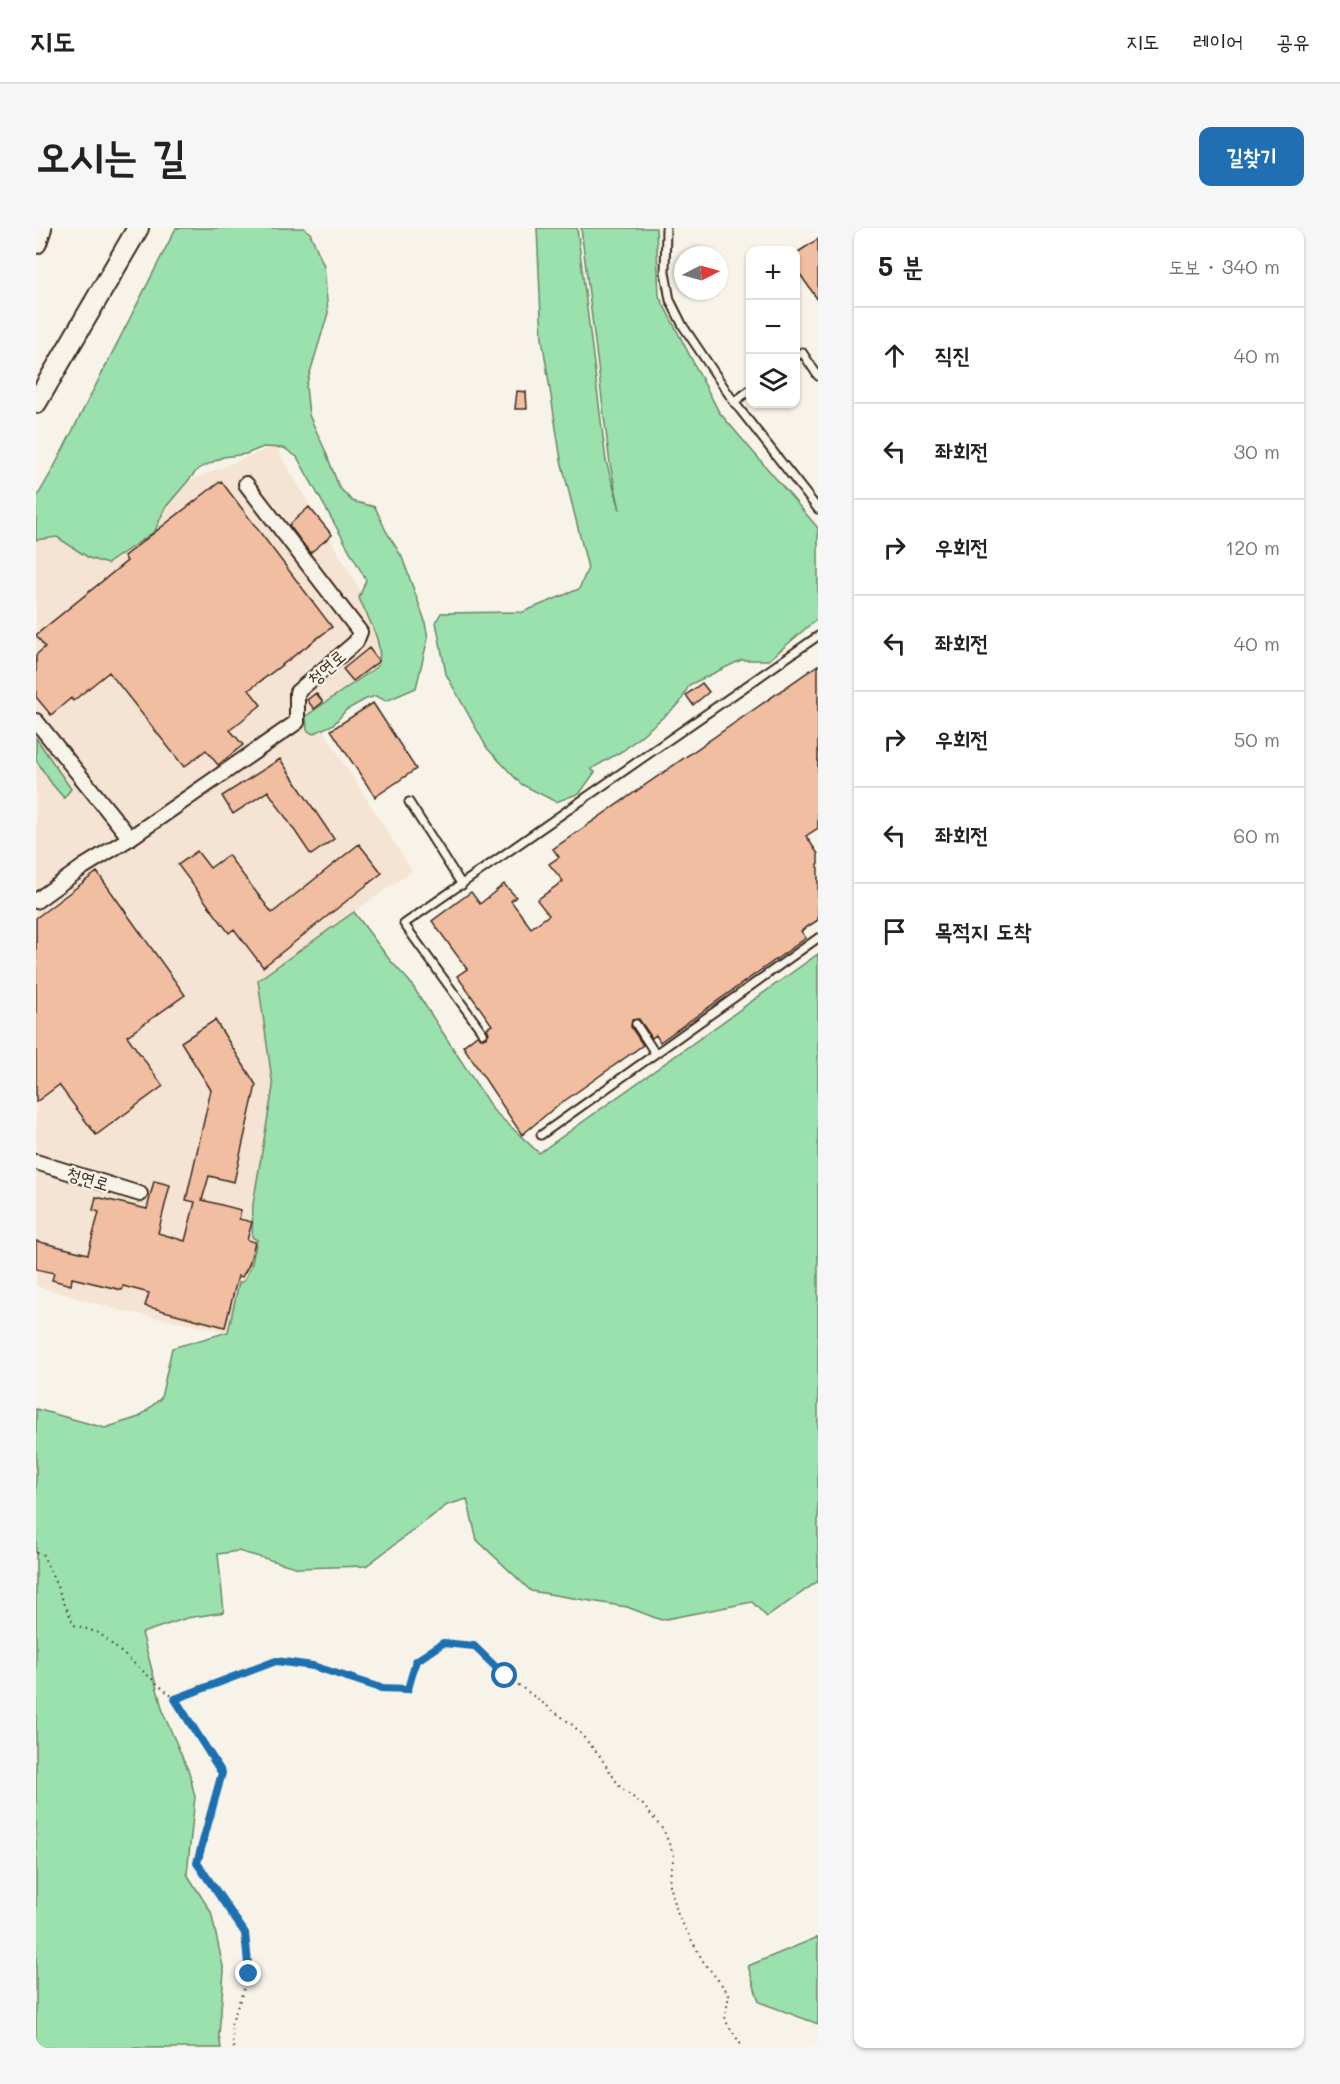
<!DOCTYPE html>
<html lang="ko">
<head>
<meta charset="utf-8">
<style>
  :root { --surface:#fff; --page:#f6f6f6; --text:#222; --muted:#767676; --line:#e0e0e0; --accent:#1f6fb2 }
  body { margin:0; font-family:Mali,"Poor Story",sans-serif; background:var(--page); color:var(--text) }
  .controls { position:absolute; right:18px; top:18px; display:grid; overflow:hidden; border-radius:12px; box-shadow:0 2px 4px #0004 }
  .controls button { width:54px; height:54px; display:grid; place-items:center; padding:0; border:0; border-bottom:2px solid var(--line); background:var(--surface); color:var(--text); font:30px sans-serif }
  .compass { position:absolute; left:638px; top:18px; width:54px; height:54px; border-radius:50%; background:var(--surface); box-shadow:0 2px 4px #0004; rotate:84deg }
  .stop { position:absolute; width:18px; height:18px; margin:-14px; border:4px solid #1f6fb2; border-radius:50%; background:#fff }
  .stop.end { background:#1f6fb2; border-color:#fff; box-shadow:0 2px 6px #0008 }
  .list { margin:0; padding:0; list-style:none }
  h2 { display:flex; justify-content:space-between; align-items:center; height:78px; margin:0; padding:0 24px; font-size:26px }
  h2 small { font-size:20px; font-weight:400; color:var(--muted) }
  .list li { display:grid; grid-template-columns:39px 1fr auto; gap:18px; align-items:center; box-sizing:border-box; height:96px; padding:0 24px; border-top:2px solid var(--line) }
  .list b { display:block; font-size:22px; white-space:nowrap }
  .list em { font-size:20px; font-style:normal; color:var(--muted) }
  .icon { flex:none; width:33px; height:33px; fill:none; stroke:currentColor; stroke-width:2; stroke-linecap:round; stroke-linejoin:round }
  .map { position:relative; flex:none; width:782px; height:1820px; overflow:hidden; border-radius:12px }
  header { display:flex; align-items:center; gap:36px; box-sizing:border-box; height:84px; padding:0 30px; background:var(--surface); border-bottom:2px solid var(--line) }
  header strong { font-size:28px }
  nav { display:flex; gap:33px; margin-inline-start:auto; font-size:21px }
  .intro { display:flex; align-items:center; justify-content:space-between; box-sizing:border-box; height:144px; padding:0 36px }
  h1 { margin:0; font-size:42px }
  .button { padding:15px 27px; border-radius:12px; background:var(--accent); color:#fff; font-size:21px; font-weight:700 }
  main { display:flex; gap:36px; padding:0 36px }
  aside { flex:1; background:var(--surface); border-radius:12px; box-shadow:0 2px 4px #0004 }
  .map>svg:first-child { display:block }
  .built { fill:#f5e3d3 }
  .green { fill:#9be1ae; stroke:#6b8666; stroke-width:1.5 }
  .building { fill:#f1bea2; stroke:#3b2a1e; stroke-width:1.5 }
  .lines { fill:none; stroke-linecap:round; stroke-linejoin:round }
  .lane-casing { stroke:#3b2a1e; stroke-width:11 }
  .street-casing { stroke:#3b2a1e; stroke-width:18 }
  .secondary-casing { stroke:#3b2a1e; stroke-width:24 }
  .path { stroke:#3b2a1e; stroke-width:2; stroke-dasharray:1.5 4.5; stroke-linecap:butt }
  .lane { stroke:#f7f3e8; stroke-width:7 }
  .street { stroke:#f7f3e8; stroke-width:14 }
  .secondary { stroke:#f7f3e8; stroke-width:20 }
  .route { stroke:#1f6fb2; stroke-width:8 }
  .labels { text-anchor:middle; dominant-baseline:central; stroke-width:4.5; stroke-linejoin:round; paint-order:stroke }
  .street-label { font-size:18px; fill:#3b2a1e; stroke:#f7f3e8 }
</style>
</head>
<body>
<header>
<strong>지도</strong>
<nav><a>지도</a><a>레이어</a><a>공유</a></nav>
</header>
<div class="intro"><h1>오시는 길</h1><a class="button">길찾기</a></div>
<main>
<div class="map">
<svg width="782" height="1820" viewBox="0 0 782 1820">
  <rect width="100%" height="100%" fill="#f7f3e8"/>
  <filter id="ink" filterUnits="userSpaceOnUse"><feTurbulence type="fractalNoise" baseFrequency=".0167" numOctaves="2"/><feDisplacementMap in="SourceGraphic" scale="12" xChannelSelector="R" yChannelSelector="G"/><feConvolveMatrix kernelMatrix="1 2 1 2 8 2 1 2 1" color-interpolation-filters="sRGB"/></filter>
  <g filter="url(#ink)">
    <!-- built -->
    <path class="built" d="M 239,218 L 365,431 L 279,489 L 376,643 L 222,752 L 237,859 L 217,976 L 217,992 L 221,1012 L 215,1039 L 207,1054 L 203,1054 L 192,1104 L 82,1082 L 0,1058 L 0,300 L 96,276 Z"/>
    <!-- green -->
    <path class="green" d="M 140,0 L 268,0 L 274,5 L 288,38 L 292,85 L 270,158 L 273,187 L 289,222 L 303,259 L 316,273 L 339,279 L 350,303 L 366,329 L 388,390 L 392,410 L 380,460 L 350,473 L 340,468 L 330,471 L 310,482 L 298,496 L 277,506 L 271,502 L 270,488 L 342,438 C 349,417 332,390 323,370 L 330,352 L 261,229 L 248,220 L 227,219 L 210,226 L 187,229 L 162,241 L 129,280 L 119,303 L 71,336 L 53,330 L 21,309 L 0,312 L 0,271 L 17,241 Z
      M 501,0 L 541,0 L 570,233 L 584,282 L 574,236 L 545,0 L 620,0 L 623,68 L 683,184 L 782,300 L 782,390 L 733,432 L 705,432 L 653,457 L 644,475 L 588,522 L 555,541 L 559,544 L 544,565 L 520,574 L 485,556 L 451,520 L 410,446 L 400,394 L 405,385 L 487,384 L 543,361 L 552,340 L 525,232 L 506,110 Z
      M 0,510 L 35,561 L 28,570 L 16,556 L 0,532 Z
      M 318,684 L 353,731 L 374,754 L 457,882 L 503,925 L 782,726 L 782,1353 L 731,1389 L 716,1374 L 625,1392 L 591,1379 L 495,1363 L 441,1312 L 431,1271 L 411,1277 L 330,1338 L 263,1340 L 202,1323 L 182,1326 L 188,1384 L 151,1390 L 106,1405 L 128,1487 L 153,1544 L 159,1569 L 151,1646 L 175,1684 L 188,1743 L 183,1807 L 185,1820 L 0,1820 L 0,1181 L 69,1200 L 103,1189 L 125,1170 L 136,1120 L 192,1104 L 203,1054 L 207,1054 L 215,1039 L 221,1012 L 216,1009 L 217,976 L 237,859 L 222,752 Z
      M 782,1709 L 782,1796 L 723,1774 L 712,1738 Z"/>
    <!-- building -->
    <path class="building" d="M 782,11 L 782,72 L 759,39 L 759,26 Z
      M 481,163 L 490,164 L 491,181 L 479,181 Z
      M 185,253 L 296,399 L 213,462 L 225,477 L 194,502 L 207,517 L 182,537 L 170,522 L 148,539 L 73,444 L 37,473 L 35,470 L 15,487 L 0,469 L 0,427 L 9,419 L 0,407 L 91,333 L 88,328 Z
      M 273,279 L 296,307 L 274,325 L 253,297 Z
      M 333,420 L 343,433 L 317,453 L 307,441 Z
      M 782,437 L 782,600 L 770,608 L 782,626 L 782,692 L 765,703 L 770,710 L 624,814 L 620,807 L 616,810 L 603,791 L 596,792 L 595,799 L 607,817 L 517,881 L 486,907 L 427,818 L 441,807 L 445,810 L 450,810 L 453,805 L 451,800 L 456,797 L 421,748 L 431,741 L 396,693 L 435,664 L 444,676 L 468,656 L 480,669 L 475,673 L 495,700 L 513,687 L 501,672 L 527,653 L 513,636 L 523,629 L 517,621 Z
      M 666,455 L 673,464 L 657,477 L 650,467 Z
      M 280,465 L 287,474 L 278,481 L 271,472 Z
      M 337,475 L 380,541 L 339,569 L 295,502 Z
      M 244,531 L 298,611 L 275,627 L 232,563 L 197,586 L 186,568 Z
      M 323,616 L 346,645 L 227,739 L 198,701 L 193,705 L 142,637 L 161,623 L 174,640 L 192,627 L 236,685 Z
      M 61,644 L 149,767 L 91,808 L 127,858 L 60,907 L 23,857 L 0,874 L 0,690 Z
      M 179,792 L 220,857 L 198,954 L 173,948 L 166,972 L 205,982 L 203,991 L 216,994 L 211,1012 L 219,1014 L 213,1037 L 206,1049 L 202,1048 L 189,1099 L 109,1078 L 113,1065 L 87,1058 L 86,1062 L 36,1050 L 35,1057 L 16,1052 L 18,1045 L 0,1041 L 0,1013 L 52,1026 L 63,984 L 57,982 L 60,969 L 111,981 L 118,953 L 134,957 L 122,1005 L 149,1013 L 159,974 L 150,972 L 175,862 L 145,814 Z"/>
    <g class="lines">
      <!-- lane casing -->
      <g class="lane-casing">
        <path id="lane" d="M 630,0 L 629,44 L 634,72 L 647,98 L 698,174 L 782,281
          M 760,129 L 766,124 L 782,148
          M 698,174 L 714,162
          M 373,574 L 426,657
          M 600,796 L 619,825
          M 447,805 L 368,696 L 782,408
          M 505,907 L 782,710"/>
      </g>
      <!-- street casing -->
      <g class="street-casing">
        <path id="street" d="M 0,493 L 94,610 L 47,639 L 0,673
          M 94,610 L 261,494 L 261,464 L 320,414 L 324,404 L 210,256
          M 0,934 L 104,966"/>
      </g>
      <!-- secondary casing -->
      <g class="secondary-casing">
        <path id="secondary" d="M 0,15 L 5,0
          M 0,175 L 102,0"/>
      </g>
      <!-- path -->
      <path class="path" d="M 0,1325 L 7,1327 L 38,1397 L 63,1405 L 139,1471
        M 198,1820 L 195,1797 L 213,1746 L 209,1705 L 161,1635 L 186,1545 L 139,1471 L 240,1433 L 277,1438 L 346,1460 L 372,1461 L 380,1433 L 407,1415 L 439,1418 L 469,1447 L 538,1498 L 563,1527 L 584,1559 L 607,1577 L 628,1603 L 638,1628 L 633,1653 L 642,1687 L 667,1733 L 693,1766 L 689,1792 L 707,1820"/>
      <!-- lane -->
      <use href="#lane" class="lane"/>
      <!-- street -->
      <use href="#street" class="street"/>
      <!-- secondary -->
      <use href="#secondary" class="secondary"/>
    </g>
  </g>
  <g class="lines" filter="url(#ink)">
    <!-- route -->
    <path class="route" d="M 213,1746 L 209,1705 L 161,1635 L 186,1545 L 139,1471 L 240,1433 L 277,1438 L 345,1460 L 372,1461 L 380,1433 L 407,1415 L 438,1418 L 469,1448"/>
  </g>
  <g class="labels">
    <!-- street labels -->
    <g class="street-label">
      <text transform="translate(290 439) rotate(-41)">청연로</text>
      <text transform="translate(52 950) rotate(17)">청연로</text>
    </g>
  </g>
</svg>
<div class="controls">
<button>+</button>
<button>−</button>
<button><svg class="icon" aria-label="layers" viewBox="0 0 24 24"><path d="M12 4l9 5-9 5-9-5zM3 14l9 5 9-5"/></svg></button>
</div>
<svg class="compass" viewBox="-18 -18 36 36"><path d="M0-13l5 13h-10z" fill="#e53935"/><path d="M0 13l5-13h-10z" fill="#767676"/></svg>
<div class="stop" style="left:469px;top:1448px"></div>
<div class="stop end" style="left:213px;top:1746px"></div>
</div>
<aside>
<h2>5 분<small>도보 · 340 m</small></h2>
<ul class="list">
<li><svg class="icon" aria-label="ahead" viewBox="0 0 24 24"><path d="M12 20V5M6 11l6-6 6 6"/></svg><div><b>직진</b></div><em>40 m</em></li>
<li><svg class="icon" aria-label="left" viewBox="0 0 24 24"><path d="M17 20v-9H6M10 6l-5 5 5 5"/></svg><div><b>좌회전</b></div><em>30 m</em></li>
<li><svg class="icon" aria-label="right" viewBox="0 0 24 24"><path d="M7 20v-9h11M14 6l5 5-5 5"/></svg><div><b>우회전</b></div><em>120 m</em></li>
<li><svg class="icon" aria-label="left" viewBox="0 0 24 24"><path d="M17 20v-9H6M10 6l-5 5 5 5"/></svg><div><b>좌회전</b></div><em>40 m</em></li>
<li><svg class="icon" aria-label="right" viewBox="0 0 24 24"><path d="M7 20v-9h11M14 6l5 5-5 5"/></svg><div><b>우회전</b></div><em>50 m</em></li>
<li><svg class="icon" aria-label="left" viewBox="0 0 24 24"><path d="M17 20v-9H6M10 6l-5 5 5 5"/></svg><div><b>좌회전</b></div><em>60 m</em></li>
<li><svg class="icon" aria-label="arrive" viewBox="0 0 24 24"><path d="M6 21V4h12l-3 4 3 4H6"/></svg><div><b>목적지 도착</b></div></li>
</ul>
</aside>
</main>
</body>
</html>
